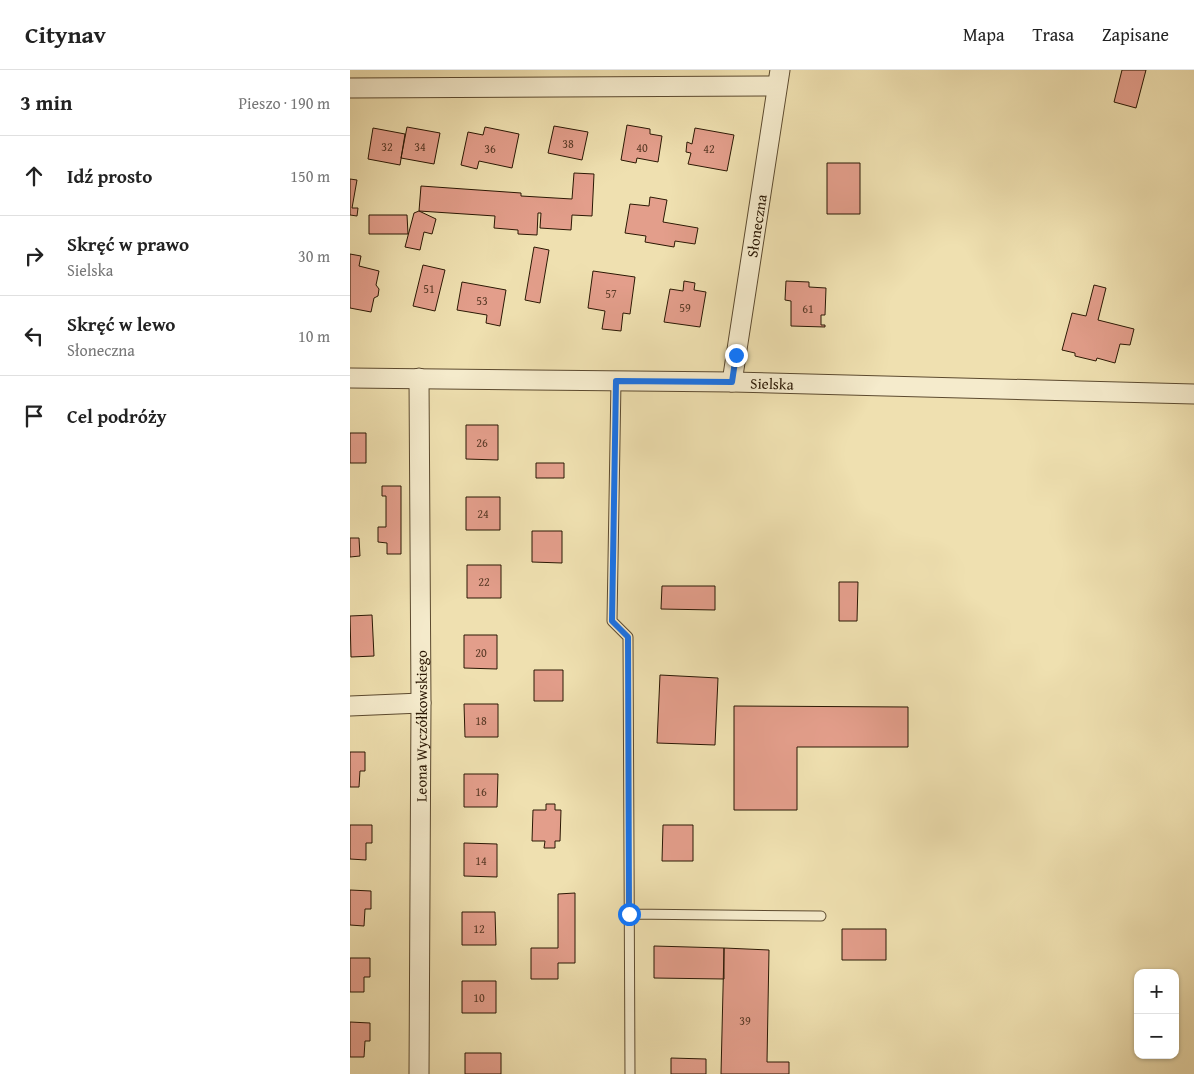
<!DOCTYPE html>
<html lang="pl">
<head>
<meta charset="utf-8">
<style>
  :root { --surface:#fff; --page:#f6f6f6; --text:#222; --muted:#767676; --line:#e0e0e0 }
  body { margin:0; font-family:"Gentium Book Plus",serif; background:var(--page); color:var(--text) }
  .controls { position:absolute; right:15px; bottom:15px; display:grid; overflow:hidden; border-radius:10px; box-shadow:0 1px 4px #0004 }
  .controls button { width:45px; height:45px; display:grid; place-items:center; padding:0; border:0; border-bottom:1px solid var(--line); background:var(--surface); color:var(--text); font:25px sans-serif }
  .stop { position:absolute; width:15px; height:15px; margin:-11px; border:4px solid #1a73e8; border-radius:50%; background:#fff }
  .stop.end { background:#1a73e8; border-color:#fff; box-shadow:0 1px 5px #0008 }
  .list { margin:0; padding:0; list-style:none }
  h2 { display:flex; justify-content:space-between; align-items:center; height:65px; margin:0; padding:0 20px; font-size:21px }
  h2 small { font-size:16px; font-weight:400; color:var(--muted) }
  .list li { display:grid; grid-template-columns:32px 1fr auto; gap:15px; align-items:center; box-sizing:border-box; height:80px; padding:0 20px; border-top:1px solid var(--line) }
  .list b { display:block; font-size:19px; white-space:nowrap }
  .list p { margin:0; font-size:16px; white-space:nowrap; color:var(--muted) }
  .list em { font-size:16px; font-style:normal; color:var(--muted) }
  .icon { flex:none; width:28px; height:28px; fill:none; stroke:currentColor; stroke-width:2; stroke-linecap:round; stroke-linejoin:round }
  .map { position:relative; flex:none; width:844px; height:1004px; overflow:hidden }
  header { display:flex; align-items:center; gap:30px; box-sizing:border-box; height:70px; padding:0 25px; background:var(--surface); border-bottom:1px solid var(--line) }
  header strong { font-size:24px }
  nav { display:flex; gap:28px; margin-inline-start:auto; font-size:18px }
  main { display:flex }
  aside { flex:1; background:var(--surface) }
  .map>svg:first-child { display:block }
  .building { fill:#e39e8b; stroke:#2b1804 }
  .lines { fill:none; stroke-linecap:round; stroke-linejoin:round }
  .lane-casing { stroke:#5c4a2f; stroke-width:11 }
  .street-casing { stroke:#5c4a2f; stroke-width:21 }
  .lane { stroke:#f5ebcc; stroke-width:9 }
  .street { stroke:#f5ebcc; stroke-width:19 }
  .route { stroke:#1a73e8; stroke-width:6 }
  .labels { text-anchor:middle; dominant-baseline:central; stroke-width:4.5; stroke-linejoin:round; paint-order:stroke }
  .number-label { font-size:12px; fill:#593a26 }
  .street-label { font-size:15px; fill:#2b1804; stroke:#f5ebcc }
</style>
</head>
<body>
<header>
<strong>Citynav</strong>
<nav><a>Mapa</a><a>Trasa</a><a>Zapisane</a></nav>
</header>
<main>
<aside>
<h2>3 min<small>Pieszo · 190 m</small></h2>
<ul class="list">
<li><svg class="icon" aria-label="ahead" viewBox="0 0 24 24"><path d="M12 20V5M6 11l6-6 6 6"/></svg><div><b>Idź prosto</b></div><em>150 m</em></li>
<li><svg class="icon" aria-label="right" viewBox="0 0 24 24"><path d="M7 20v-9h11M14 6l5 5-5 5"/></svg><div><b>Skręć w prawo</b><p>Sielska</p></div><em>30 m</em></li>
<li><svg class="icon" aria-label="left" viewBox="0 0 24 24"><path d="M17 20v-9H6M10 6l-5 5 5 5"/></svg><div><b>Skręć w lewo</b><p>Słoneczna</p></div><em>10 m</em></li>
<li><svg class="icon" aria-label="arrive" viewBox="0 0 24 24"><path d="M6 21V4h12l-3 4 3 4H6"/></svg><div><b>Cel podróży</b></div></li>
</ul>
</aside>
<div class="map">
<svg width="844" height="1004" viewBox="0 0 844 1004">
  <rect width="100%" height="100%" fill="#efe0b0"/>
  <filter id="stains"><feTurbulence type="fractalNoise" baseFrequency=".004" numOctaves="4"/><feColorMatrix values="0 0 0 0 .2 0 0 0 0 .09 0 0 0 0 .02 0 0 0 .5 -.17"/></filter>
  <radialGradient id="worn" r=".72"><stop offset=".6" stop-color="#630" stop-opacity="0"/><stop offset="1" stop-color="#630" stop-opacity=".3"/></radialGradient>
  <!-- building -->
  <path class="building" d="M 772,0 L 796,0 L 786,38 L 764,32 Z
    M 277,55 L 300,59 L 300,64 L 312,66 L 308,92 L 287,88 L 286,93 L 271,90 Z
    M 204,56 L 238,62 L 232,90 L 198,83 Z
    M 57,57 L 90,63 L 84,94 L 51,88 Z
    M 135,57 L 169,64 L 162,98 L 129,91 L 127,99 L 111,95 L 118,62 L 133,65 Z
    M 23,58 L 55,64 L 50,95 L 18,89 Z
    M 345,58 L 384,65 L 377,101 L 338,94 L 341,83 L 336,82 L 337,72 L 342,74 Z
    M 477,93 L 510,93 L 510,144 L 477,144 Z
    M 224,103 L 244,104 L 242,146 L 222,145 L 221,160 L 190,158 L 191,143 L 188,143 L 187,165 L 168,164 L 168,160 L 144,158 L 145,146 L 69,141 L 71,116 L 171,123 L 171,126 L 222,129 Z
    M 0,109 L 7,110 L 2,138 L 8,138 L 7,146 L 0,145 Z
    M 300,127 L 317,130 L 313,152 L 348,158 L 345,174 L 325,171 L 324,177 L 295,172 L 296,166 L 275,163 L 280,134 L 299,136 Z
    M 69,141 L 86,149 L 82,164 L 74,162 L 70,180 L 55,177 L 64,143 Z
    M 19,145 L 57,145 L 58,164 L 19,164 Z
    M 184,177 L 199,180 L 190,233 L 175,230 Z
    M 0,184 L 11,186 L 9,196 L 29,201 L 26,215 L 29,219 L 28,226 L 24,228 L 21,242 L 0,238 Z
    M 73,195 L 95,200 L 85,241 L 63,236 Z
    M 243,201 L 285,207 L 280,244 L 273,243 L 271,261 L 252,259 L 255,241 L 238,238 Z
    M 334,211 L 345,213 L 344,220 L 356,222 L 350,257 L 314,252 L 320,219 L 333,221 Z
    M 436,211 L 459,212 L 459,217 L 476,218 L 475,245 L 471,245 L 471,255 L 475,255 L 475,257 L 441,256 L 441,231 L 435,230 Z
    M 112,212 L 156,220 L 150,256 L 136,253 L 137,245 L 107,240 Z
    M 744,215 L 756,218 L 748,250 L 784,259 L 780,275 L 770,274 L 765,293 L 747,288 L 746,291 L 725,286 L 725,283 L 712,280 L 722,243 L 736,246 Z
    M 116,355 L 148,355 L 148,390 L 116,389 Z
    M 0,363 L 16,363 L 16,393 L 0,393 Z
    M 186,393 L 214,393 L 214,408 L 186,408 Z
    M 32,416 L 51,416 L 51,484 L 37,484 L 37,473 L 28,472 L 28,457 L 36,457 L 36,426 L 32,426 Z
    M 116,427 L 150,427 L 150,460 L 116,460 Z
    M 182,461 L 212,461 L 212,493 L 182,492 Z
    M 0,468 L 9,468 L 10,486 L 0,487 Z
    M 117,495 L 151,495 L 151,528 L 117,528 Z
    M 489,512 L 508,512 L 507,551 L 489,551 Z
    M 312,516 L 365,516 L 365,540 L 311,539 Z
    M 22,545 L 24,586 L 1,587 L 0,546 Z
    M 114,565 L 147,565 L 147,599 L 114,598 Z
    M 184,600 L 213,600 L 213,631 L 184,631 Z
    M 310,605 L 368,608 L 365,675 L 307,673 Z
    M 114,634 L 148,634 L 148,667 L 115,667 Z
    M 384,636 L 558,637 L 558,677 L 447,677 L 447,740 L 384,740 Z
    M 0,682 L 15,682 L 15,701 L 10,701 L 9,717 L 0,717 Z
    M 114,704 L 148,704 L 147,737 L 114,737 Z
    M 196,734 L 205,734 L 205,740 L 211,740 L 210,771 L 205,771 L 205,778 L 194,778 L 195,771 L 182,771 L 183,740 L 196,740 Z
    M 0,755 L 22,755 L 22,773 L 16,773 L 16,790 L 0,789 Z
    M 313,755 L 343,755 L 343,791 L 312,791 Z
    M 114,773 L 147,774 L 147,807 L 114,806 Z
    M 0,820 L 21,821 L 21,839 L 15,839 L 14,856 L 0,855 Z
    M 225,823 L 225,893 L 208,893 L 208,909 L 181,909 L 181,878 L 208,878 L 208,824 Z
    M 112,842 L 145,842 L 146,875 L 112,875 Z
    M 492,859 L 536,859 L 536,890 L 492,890 Z
    M 304,876 L 374,878 L 374,909 L 304,908 Z
    M 374,878 L 419,880 L 417,992 L 439,992 L 439,1004 L 371,1004 Z
    M 0,888 L 20,888 L 20,907 L 14,907 L 14,922 L 0,922 Z
    M 112,911 L 146,911 L 146,943 L 112,943 Z
    M 0,952 L 20,953 L 20,971 L 15,971 L 14,987 L 0,987 Z
    M 115,983 L 151,983 L 151,1004 L 115,1004 Z
    M 321,988 L 356,989 L 356,1004 L 321,1004 Z"/>
  <g class="lines">
    <!-- lane casing -->
    <g class="lane-casing">
      <path id="lane" d="M 266,311 L 262,551 L 278,567 L 280,1004
        M 279,844 L 471,846"/>
    </g>
    <!-- street casing -->
    <g class="street-casing">
      <g id="street">
        <path d="M 0,18 L 427,16"/>
        <path id="s1" d="M 0,308 L 382,312 L 844,324"/>
        <path id="s2" d="M 382,312 L 430,0"/>
        <path d="M 0,636 L 71,633"/>
        <path id="s3" d="M 69,1004 L 71,633 L 69,308"/>
      </g>
    </g>
    <!-- lane -->
    <use href="#lane" class="lane"/>
    <!-- street -->
    <use href="#street" class="street"/>
  </g>
  <g class="lines">
    <!-- route -->
    <path class="route" d="M 279,844 L 278,567 L 262,551 L 266,311 L 382,312 L 386,285"/>
  </g>
  <g class="labels">
    <!-- number labels -->
    <g class="number-label">
      <text x="218" y="73">38</text>
      <text x="37" y="76">32</text>
      <text x="70" y="76">34</text>
      <text x="292" y="77">40</text>
      <text x="140" y="78">36</text>
      <text x="359" y="78">42</text>
      <text x="79" y="218">51</text>
      <text x="261" y="223">57</text>
      <text x="132" y="230">53</text>
      <text x="335" y="237">59</text>
      <text x="458" y="238">61</text>
      <text x="132" y="372">26</text>
      <text x="133" y="443">24</text>
      <text x="134" y="511">22</text>
      <text x="131" y="582">20</text>
      <text x="131" y="650">18</text>
      <text x="131" y="721">16</text>
      <text x="131" y="790">14</text>
      <text x="129" y="858">12</text>
      <text x="129" y="927">10</text>
      <text x="395" y="950">39</text>
    </g>
    <!-- street labels -->
    <g class="street-label">
      <text stroke="none"><textPath href="#s2" startOffset="158">Słoneczna</textPath></text>
      <text stroke="none"><textPath href="#s1" startOffset="422">Sielska</textPath></text>
      <text stroke="none"><textPath href="#s3" startOffset="348">Leona Wyczółkowskiego</textPath></text>
    </g>
  </g>
  <rect width="100%" height="100%" filter="url(#stains)"/>
  <rect width="100%" height="100%" fill="url(#worn)"/>
</svg>
<div class="controls">
<button>+</button>
<button>−</button>
</div>
<div class="stop" style="left:279px;top:844px"></div>
<div class="stop end" style="left:386px;top:285px"></div>
</div>
</main>
</body>
</html>
